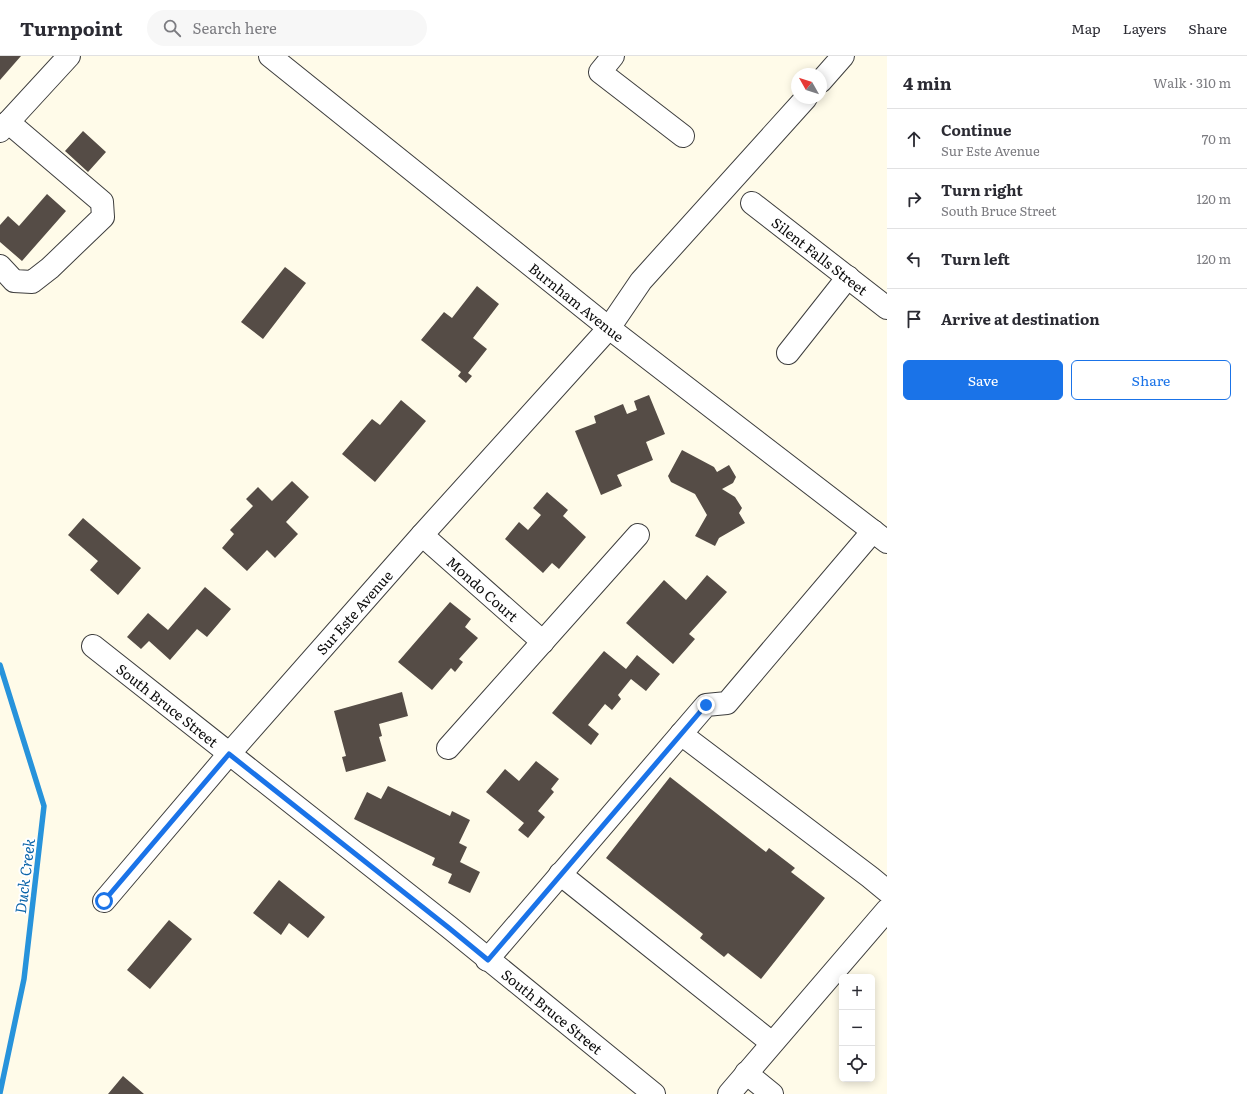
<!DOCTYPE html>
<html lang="en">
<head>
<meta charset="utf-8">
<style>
  :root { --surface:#fff; --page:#f7f7f7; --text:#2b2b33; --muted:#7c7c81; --line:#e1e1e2; --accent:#1a73e8 }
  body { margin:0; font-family:Literata,serif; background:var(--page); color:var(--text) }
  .controls { position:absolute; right:12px; bottom:12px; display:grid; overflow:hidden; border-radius:6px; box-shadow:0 2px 10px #0003 }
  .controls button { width:36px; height:36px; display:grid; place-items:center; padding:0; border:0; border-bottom:1px solid var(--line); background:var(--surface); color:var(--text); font:20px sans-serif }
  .compass { position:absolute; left:791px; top:12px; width:36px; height:36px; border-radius:50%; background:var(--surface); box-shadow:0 2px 10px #0003; rotate:309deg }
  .stop { position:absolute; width:12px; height:12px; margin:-9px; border:3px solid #1a73e8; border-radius:50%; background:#fff }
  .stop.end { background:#1a73e8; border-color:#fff; box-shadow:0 1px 4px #0008 }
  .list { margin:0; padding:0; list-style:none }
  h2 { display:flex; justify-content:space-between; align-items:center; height:52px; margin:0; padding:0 16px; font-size:17px }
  h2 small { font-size:13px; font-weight:400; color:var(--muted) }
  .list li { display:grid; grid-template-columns:26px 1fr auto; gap:12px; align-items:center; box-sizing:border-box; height:60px; padding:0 16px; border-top:1px solid var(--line) }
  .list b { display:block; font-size:15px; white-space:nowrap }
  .list p { margin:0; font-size:13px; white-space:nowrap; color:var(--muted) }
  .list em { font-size:13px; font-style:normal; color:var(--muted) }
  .actions { display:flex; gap:8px; padding:12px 16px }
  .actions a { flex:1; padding:9px 0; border:1px solid var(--accent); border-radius:6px; text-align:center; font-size:14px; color:var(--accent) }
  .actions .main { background:var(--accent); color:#fff }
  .icon { flex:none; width:22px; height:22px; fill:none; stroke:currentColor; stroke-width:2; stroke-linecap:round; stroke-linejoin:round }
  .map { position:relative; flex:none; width:887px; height:1038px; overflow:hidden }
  header { display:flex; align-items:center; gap:24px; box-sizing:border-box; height:56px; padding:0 20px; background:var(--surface); border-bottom:1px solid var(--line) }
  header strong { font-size:19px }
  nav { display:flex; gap:22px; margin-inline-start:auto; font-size:14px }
  .search { width:280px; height:36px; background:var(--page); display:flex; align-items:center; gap:10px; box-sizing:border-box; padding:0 14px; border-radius:22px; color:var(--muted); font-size:15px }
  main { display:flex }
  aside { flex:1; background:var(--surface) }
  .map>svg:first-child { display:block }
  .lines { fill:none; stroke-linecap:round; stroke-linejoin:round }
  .stream { stroke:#2793db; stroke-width:5.5 }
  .building { fill:#554c46 }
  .minor-casing { stroke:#3e3e3e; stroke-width:24 }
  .minor { stroke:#fff; stroke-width:22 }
  .route { stroke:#1a73e8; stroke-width:5 }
  .labels { text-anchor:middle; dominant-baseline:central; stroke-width:4; stroke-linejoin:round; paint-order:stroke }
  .street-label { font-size:14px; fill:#0b0b0b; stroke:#fff }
  .water-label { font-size:15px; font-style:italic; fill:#0963a8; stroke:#fff }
</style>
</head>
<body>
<header>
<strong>Turnpoint</strong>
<div class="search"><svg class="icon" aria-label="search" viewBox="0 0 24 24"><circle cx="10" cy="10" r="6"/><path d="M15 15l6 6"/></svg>Search here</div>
<nav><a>Map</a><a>Layers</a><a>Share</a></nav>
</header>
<main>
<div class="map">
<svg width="887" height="1038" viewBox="0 0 887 1038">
  <rect width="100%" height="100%" fill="#fffbe9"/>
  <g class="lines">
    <!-- stream -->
    <path class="stream" d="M 0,609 L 44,750 L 24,923 L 0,1037"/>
  </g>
  <!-- building -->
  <path class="building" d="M 0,0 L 21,0 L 0,24 Z
    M 83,75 L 106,96 L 88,116 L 65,95 Z
    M 47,138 L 66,155 L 22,205 L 0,186 L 0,169 L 8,160 L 19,170 Z
    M 285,211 L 306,227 L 263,283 L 241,266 Z
    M 477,230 L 499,248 L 473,282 L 487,293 L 468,317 L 472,320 L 466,327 L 458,320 L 461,316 L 421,284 L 444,256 L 452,262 Z
    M 649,339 L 665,378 L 646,386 L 653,404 L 617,419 L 622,430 L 601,439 L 575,375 L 596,367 L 594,360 L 623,348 L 627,358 L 637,354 L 634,345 Z
    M 401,344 L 426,365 L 375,426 L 342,398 L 372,363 L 380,369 Z
    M 682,394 L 714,411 L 717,416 L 729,409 L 736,421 L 733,427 L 722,433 L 735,441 L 742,452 L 739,457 L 745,467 L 719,482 L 715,490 L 695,480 L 707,459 L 695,438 L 671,426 L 668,420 Z
    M 292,425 L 309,441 L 286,466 L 298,478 L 275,502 L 267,494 L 247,515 L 222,492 L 234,478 L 230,474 L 253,450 L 246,443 L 258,431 L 272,445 Z
    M 547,436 L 568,454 L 563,460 L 586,481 L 559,513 L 552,507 L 543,517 L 505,483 L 519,466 L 528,474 L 541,459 L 533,452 Z
    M 83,462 L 141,512 L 118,539 L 90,514 L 98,505 L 68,479 Z
    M 707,519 L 727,536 L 689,578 L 695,583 L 673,608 L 626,567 L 664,524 L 686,544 Z
    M 205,531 L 231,553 L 207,581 L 197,573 L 170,604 L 149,585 L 141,593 L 127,581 L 148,557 L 168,574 Z
    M 450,546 L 471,563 L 465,571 L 478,582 L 459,603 L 463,606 L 455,616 L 451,612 L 432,634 L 398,606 Z
    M 604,595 L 626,613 L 637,599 L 660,618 L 646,635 L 631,623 L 618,639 L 621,643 L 612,654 L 605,648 L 588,669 L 599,678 L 591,689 L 552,657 Z
    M 402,636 L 408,660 L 379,668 L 382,680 L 379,681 L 386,705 L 346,716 L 342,701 L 346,700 L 334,655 Z
    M 536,705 L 559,723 L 551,733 L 554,736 L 538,755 L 545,761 L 528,782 L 518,774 L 524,767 L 486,736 L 505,713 L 519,725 Z
    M 670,721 L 766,796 L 769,792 L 795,812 L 791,816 L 825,842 L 761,923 L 728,897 L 724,901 L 700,882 L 703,878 L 606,802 Z
    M 388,730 L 450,760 L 452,755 L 470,764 L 459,787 L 467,791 L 460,806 L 480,816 L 470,837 L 448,827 L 452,818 L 432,809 L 435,802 L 354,763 L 367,736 L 381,743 Z
    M 279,824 L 325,861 L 308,882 L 289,867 L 281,879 L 253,857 Z
    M 169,864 L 192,883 L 150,933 L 127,914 Z
    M 123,1020 L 144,1038 L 108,1038 Z"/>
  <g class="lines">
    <!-- minor casing -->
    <g class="minor-casing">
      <g id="minor">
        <path id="s1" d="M 270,0 L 609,272 L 887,486"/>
        <path d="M 613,0 L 600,16 L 683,80"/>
        <path d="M 821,25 L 843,0"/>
        <path d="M 0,75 L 69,0"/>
        <path id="s2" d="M 752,147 L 887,252"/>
        <path d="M 0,210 L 14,225 L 32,226 L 50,212 L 103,161 L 102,146 L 8,66"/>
        <path d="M 788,297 L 848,221"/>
        <path id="s3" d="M 422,479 L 543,586"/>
        <path id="s4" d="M 93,590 L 449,871 L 654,1038"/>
        <path d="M 681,678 L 870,821 L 887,835"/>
        <path d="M 448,692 L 638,479"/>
        <path d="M 560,818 L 772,987"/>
        <path id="s5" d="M 104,845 L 229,698 L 422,479 L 609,272 L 641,225 L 806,42"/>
        <path d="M 487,904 L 706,649 L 727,647 L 873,475"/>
        <path d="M 746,1017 L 772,1038"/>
        <path d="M 729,1038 L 887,854"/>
      </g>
    </g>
    <!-- minor -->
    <use href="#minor" class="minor"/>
  </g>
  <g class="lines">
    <!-- route -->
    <path class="route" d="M 104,845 L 229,698 L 449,872 L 488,904 L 706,649"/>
  </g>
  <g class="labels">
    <!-- street labels -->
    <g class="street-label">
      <text stroke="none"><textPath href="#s2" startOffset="86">Silent Falls Street</textPath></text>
      <text stroke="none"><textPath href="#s1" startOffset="393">Burnham Avenue</textPath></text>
      <text stroke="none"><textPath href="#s3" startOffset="81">Mondo Court</textPath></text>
      <text stroke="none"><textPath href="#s5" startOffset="382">Sur Este Avenue</textPath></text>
      <text stroke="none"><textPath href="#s4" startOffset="95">South Bruce Street</textPath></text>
      <text stroke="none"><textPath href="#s4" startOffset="587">South Bruce Street</textPath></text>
    </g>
    <!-- water labels -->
    <g class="water-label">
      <text transform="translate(24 820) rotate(-83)">Duck Creek</text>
    </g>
  </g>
</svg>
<div class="controls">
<button>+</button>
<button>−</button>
<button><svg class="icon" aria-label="locate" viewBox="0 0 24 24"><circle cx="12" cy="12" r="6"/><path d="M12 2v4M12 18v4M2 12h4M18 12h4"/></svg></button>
</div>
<svg class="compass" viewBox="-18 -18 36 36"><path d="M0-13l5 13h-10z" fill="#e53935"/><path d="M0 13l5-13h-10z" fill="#7c7c81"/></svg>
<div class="stop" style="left:104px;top:845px"></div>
<div class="stop end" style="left:706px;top:649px"></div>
</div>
<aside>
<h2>4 min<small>Walk · 310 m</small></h2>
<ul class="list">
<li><svg class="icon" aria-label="ahead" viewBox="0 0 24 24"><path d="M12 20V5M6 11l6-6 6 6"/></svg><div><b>Continue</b><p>Sur Este Avenue</p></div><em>70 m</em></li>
<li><svg class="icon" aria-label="right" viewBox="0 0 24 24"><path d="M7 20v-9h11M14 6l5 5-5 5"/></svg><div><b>Turn right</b><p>South Bruce Street</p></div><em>120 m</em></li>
<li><svg class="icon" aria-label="left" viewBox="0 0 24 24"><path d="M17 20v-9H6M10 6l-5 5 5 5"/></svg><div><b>Turn left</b></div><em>120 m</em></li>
<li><svg class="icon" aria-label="arrive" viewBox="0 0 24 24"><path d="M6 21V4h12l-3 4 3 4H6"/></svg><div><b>Arrive at destination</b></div></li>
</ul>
<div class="actions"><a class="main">Save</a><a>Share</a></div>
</aside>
</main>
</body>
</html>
